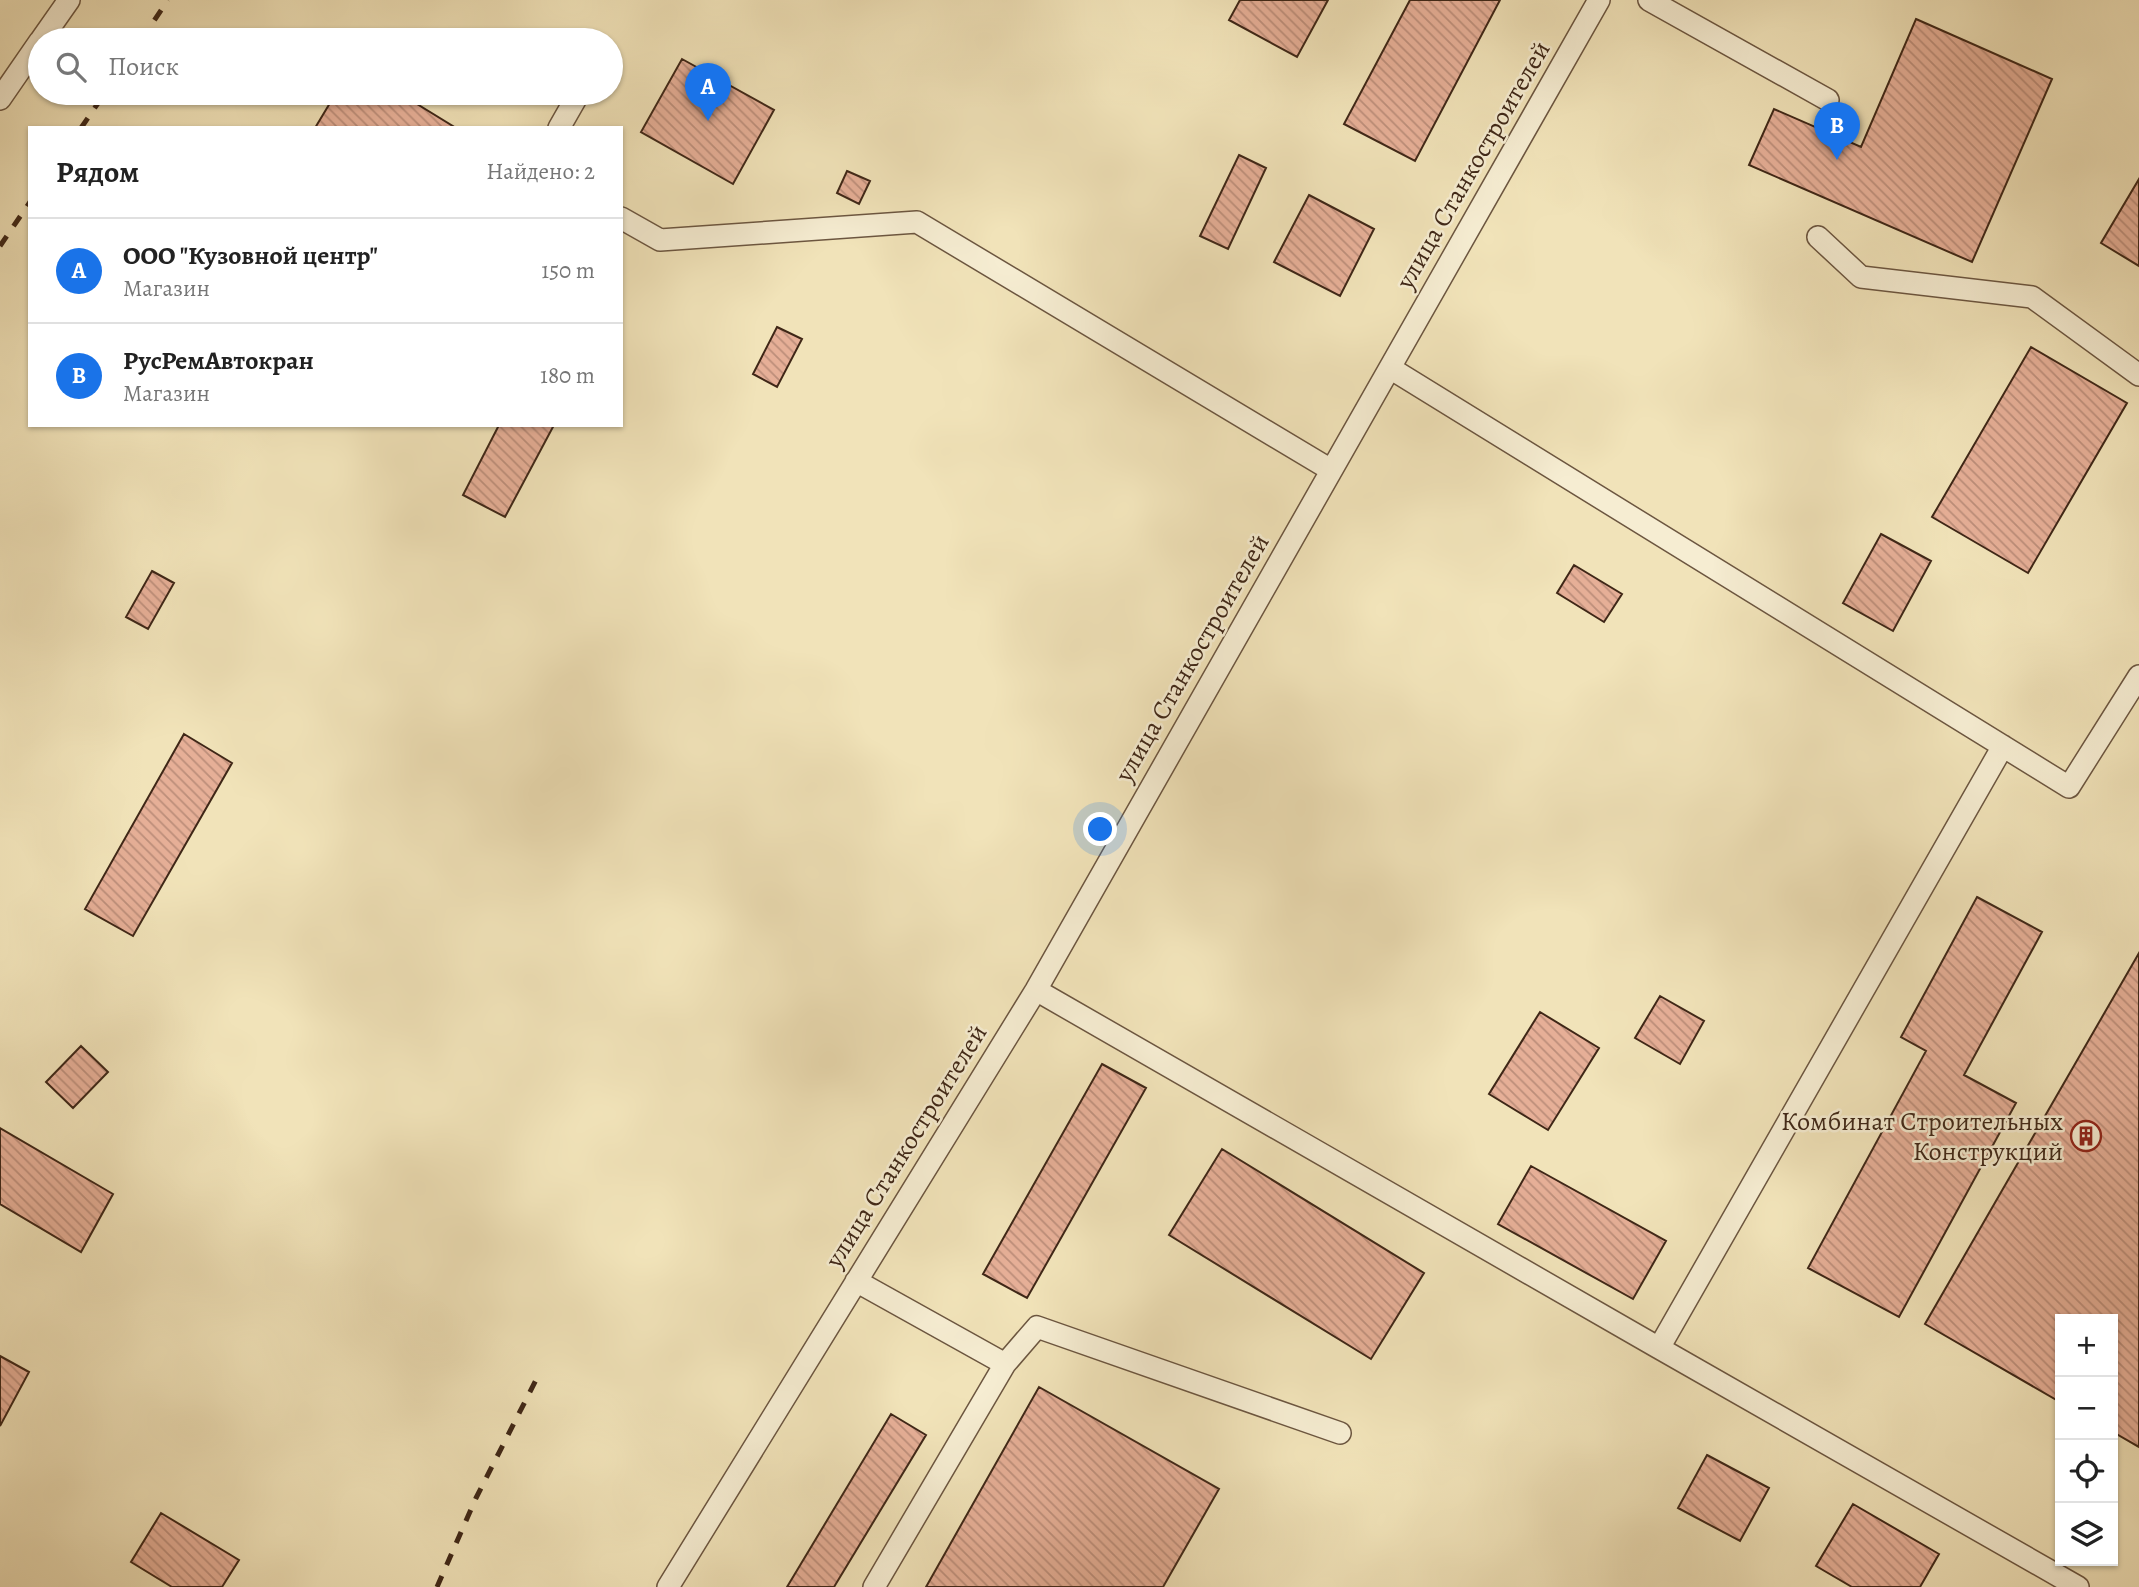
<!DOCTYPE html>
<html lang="ru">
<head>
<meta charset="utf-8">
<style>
  :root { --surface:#fff; --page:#f6f6f6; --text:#222; --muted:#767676; --line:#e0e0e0; --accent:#1a73e8 }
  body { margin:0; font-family:Alegreya,serif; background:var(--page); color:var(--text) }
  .controls { position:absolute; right:21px; bottom:21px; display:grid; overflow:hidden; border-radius:0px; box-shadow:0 2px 5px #0004 }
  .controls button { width:63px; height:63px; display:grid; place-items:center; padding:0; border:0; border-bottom:2px solid var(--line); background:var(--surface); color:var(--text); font:35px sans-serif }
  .you { position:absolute; left:1101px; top:830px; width:24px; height:24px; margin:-18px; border:5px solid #fff; border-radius:50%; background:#1a73e8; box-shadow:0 0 0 10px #1a73e833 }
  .badge { display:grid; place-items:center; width:46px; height:46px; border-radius:50%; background:var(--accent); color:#fff; font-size:23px; font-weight:700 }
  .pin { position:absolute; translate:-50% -58px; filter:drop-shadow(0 2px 4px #0008) }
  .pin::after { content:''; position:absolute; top:37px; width:24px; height:21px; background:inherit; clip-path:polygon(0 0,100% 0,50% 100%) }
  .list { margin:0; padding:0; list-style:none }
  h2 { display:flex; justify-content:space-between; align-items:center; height:91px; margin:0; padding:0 28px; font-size:30px }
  h2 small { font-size:23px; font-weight:400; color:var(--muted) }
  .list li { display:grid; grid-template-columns:46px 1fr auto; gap:21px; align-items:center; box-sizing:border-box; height:105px; padding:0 28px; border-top:2px solid var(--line) }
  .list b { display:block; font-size:26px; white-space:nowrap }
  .list p { margin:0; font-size:23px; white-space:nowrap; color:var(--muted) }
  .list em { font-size:23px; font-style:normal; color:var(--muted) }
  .icon { flex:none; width:38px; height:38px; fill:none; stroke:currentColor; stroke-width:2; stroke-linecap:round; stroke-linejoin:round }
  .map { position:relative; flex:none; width:2139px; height:1587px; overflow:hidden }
  .search { position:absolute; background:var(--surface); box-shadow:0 2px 5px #0004; left:28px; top:28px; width:595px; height:77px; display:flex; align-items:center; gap:18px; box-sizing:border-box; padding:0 24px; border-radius:38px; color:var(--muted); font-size:26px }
  .panel { position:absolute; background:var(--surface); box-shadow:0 2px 5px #0004; left:28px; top:126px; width:595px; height:301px; border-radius:0px }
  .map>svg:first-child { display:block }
  .building { fill:url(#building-back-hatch); stroke:#3f2717; stroke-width:2 }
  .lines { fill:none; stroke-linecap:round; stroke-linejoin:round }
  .lane-casing { stroke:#6c5640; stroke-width:24 }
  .lane { stroke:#f6edd2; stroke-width:21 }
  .rail { stroke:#3f2717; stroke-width:5; stroke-dasharray:12 12; stroke-linecap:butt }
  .labels { text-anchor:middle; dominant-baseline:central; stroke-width:5; stroke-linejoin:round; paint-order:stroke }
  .street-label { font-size:26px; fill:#3f2717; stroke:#f6edd2 }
  .poi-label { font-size:26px; fill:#3f2717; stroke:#f6edd2; text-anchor:end }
</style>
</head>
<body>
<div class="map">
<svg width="2139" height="1587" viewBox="0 0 2139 1587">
  <defs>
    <pattern id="building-back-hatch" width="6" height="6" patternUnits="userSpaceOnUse" patternTransform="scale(1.75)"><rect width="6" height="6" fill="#e6af97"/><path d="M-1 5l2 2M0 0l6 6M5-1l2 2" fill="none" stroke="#bc8e7a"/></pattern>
  </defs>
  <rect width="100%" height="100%" fill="#f1e3b9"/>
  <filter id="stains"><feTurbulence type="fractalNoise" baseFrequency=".00286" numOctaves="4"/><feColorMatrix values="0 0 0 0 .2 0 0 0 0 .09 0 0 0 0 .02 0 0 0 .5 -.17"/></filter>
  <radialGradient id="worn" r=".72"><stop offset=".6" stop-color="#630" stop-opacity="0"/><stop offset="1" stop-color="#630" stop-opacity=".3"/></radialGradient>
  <!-- building -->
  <path class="building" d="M 1240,0 L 1328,0 L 1297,57 L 1229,20 Z
    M 1410,0 L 1500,0 L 1415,161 L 1344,124 Z
    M 1916,19 L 2052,79 L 1972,262 L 1749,165 L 1774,109 L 1861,147 Z
    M 682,59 L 774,110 L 733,184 L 641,132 Z
    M 336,93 L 399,93 L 456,128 L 315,128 Z
    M 1239,155 L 1266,168 L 1228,249 L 1200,236 Z
    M 847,171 L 870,181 L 859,204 L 837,193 Z
    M 2139,179 L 2139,266 L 2101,243 Z
    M 1309,195 L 1374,229 L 1340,296 L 1274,262 Z
    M 777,327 L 802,339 L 777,387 L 753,374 Z
    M 2031,347 L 2127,403 L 2028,573 L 1932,517 Z
    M 499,425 L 554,425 L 505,517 L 463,495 Z
    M 1881,534 L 1931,561 L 1893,631 L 1843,603 Z
    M 1574,565 L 1622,594 L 1604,622 L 1557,593 Z
    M 152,571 L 174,583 L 148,629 L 126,617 Z
    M 184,734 L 232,763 L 133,936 L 85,909 Z
    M 1977,897 L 2042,932 L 1964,1075 L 2016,1103 L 1899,1317 L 1808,1268 L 1926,1051 L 1901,1037 Z
    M 2139,953 L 2139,1447 L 2113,1432 L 2113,1319 L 2060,1319 L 2060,1402 L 1925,1324 Z
    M 1660,996 L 1704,1021 L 1680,1064 L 1635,1038 Z
    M 1540,1012 L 1599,1048 L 1548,1130 L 1489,1094 Z
    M 81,1046 L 108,1072 L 73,1108 L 46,1082 Z
    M 1102,1064 L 1146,1088 L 1027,1298 L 983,1274 Z
    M 0,1128 L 113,1194 L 81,1252 L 0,1204 Z
    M 1222,1149 L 1424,1273 L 1371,1359 L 1169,1235 Z
    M 1531,1166 L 1666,1241 L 1633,1299 L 1498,1224 Z
    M 0,1356 L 29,1372 L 0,1426 Z
    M 1039,1387 L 1219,1489 L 1163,1587 L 926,1587 Z
    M 891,1414 L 926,1435 L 834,1587 L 787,1587 Z
    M 1707,1455 L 1769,1488 L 1740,1541 L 1678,1508 Z
    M 1853,1504 L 1939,1554 L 1920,1587 L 1852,1587 L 1816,1566 Z
    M 161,1513 L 239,1560 L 222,1587 L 172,1587 L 131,1562 Z"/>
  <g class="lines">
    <!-- lane casing -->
    <g class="lane-casing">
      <path id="lane" d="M 1649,0 L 1828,100
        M 41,40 L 69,0
        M 0,99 L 40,41
        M 559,128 L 579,93
        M 621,218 L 660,240 L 917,222 L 1331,470
        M 1818,237 L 1861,277 L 2032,297 L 2139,375
        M 1390,368 L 2069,787 L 2139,676
        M 1036,990 L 1659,1348 L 2003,746
        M 856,1281 L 1005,1364 L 874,1587
        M 1659,1348 L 2078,1587
        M 1005,1364 L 1037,1327 L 1340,1433
        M 668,1587 L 1036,990 L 1599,0"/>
    </g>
    <!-- lane -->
    <use href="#lane" class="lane"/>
    <!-- rail -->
    <path class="rail" d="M 141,40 L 168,0
      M 81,128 L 105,93
      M 0,246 L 30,202
      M 437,1587 L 476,1498 L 539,1374"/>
  </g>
  <!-- icons -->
  <defs>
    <g id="building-ring" transform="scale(1.575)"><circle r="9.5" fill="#f6edd2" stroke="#8f2418" stroke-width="1.5"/><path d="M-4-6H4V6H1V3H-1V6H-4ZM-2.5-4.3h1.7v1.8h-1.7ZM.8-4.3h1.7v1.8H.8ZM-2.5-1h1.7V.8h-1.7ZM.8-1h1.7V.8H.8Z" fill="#8f2418"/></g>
  </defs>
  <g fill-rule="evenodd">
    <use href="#building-ring" x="2086" y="1136"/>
  </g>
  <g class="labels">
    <!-- street labels -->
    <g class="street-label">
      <text transform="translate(1473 165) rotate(-60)">улица Станкостроителей</text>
      <text transform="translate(1192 658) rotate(-60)">улица Станкостроителей</text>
      <text transform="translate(906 1146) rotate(-58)">улица Станкостроителей</text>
    </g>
    <!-- poi labels -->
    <g class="poi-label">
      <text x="2063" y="1121">Комбинат Строительных<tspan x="2063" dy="30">Конструкций</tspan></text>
    </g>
  </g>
  <rect width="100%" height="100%" filter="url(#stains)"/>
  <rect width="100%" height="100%" fill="url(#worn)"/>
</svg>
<div class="controls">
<button>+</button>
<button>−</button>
<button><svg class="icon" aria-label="locate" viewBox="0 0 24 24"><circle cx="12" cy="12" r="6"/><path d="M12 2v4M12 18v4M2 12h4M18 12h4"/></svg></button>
<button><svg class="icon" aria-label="layers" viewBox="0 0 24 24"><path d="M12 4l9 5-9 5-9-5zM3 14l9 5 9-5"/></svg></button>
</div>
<div class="you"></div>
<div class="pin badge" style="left:708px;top:121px">A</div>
<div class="pin badge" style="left:1837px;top:160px">B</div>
<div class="search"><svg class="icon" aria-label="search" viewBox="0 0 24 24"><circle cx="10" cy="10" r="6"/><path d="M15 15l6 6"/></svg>Поиск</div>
<section class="panel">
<h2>Рядом<small>Найдено: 2</small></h2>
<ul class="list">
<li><span class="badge">A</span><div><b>ООО &quot;Кузовной центр&quot;</b><p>Магазин</p></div><em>150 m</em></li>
<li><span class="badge">B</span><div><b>РусРемАвтокран</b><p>Магазин</p></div><em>180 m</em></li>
</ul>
</section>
</div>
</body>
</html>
